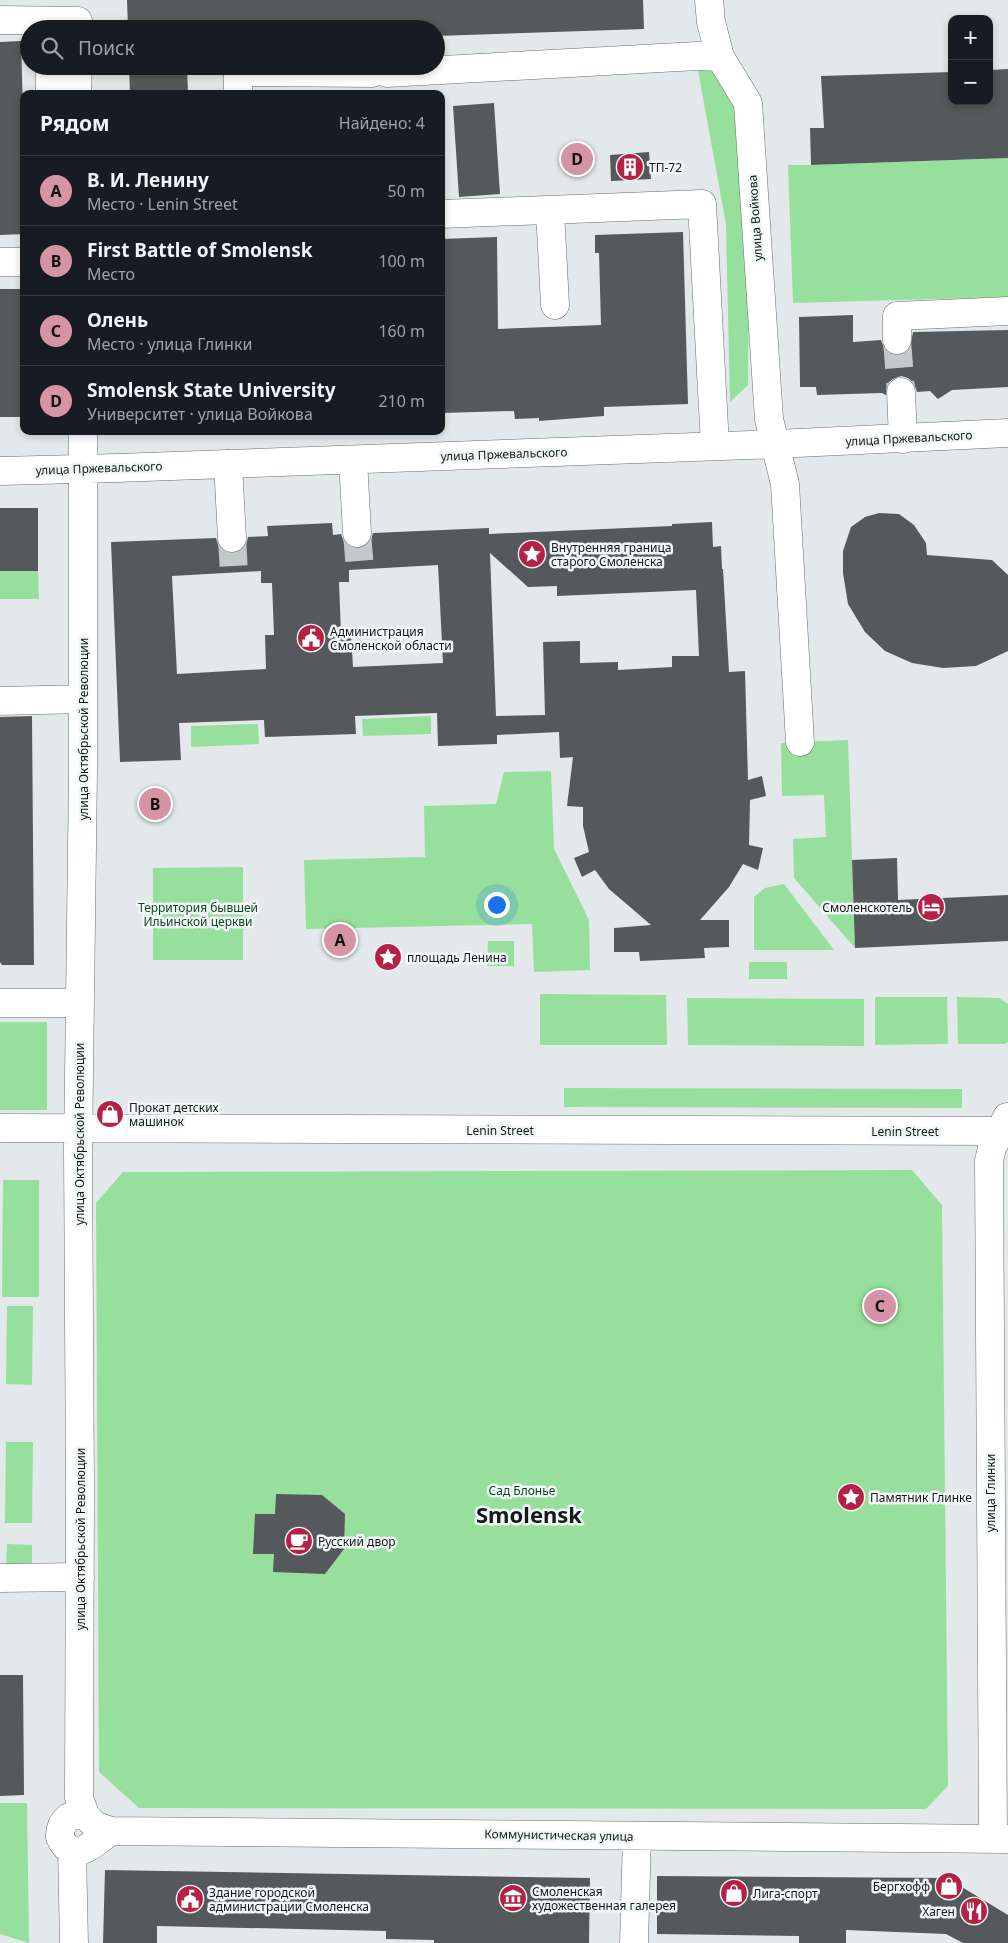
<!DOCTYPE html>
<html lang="ru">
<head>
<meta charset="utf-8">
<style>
  :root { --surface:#171b24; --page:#20242c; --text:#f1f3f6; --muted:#9ea1a6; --line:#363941; --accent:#d594a6 }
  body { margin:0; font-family:"Noto Sans",sans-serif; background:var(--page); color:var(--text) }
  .controls { position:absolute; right:15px; top:15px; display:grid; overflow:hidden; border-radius:10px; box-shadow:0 2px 8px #0003 }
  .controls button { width:45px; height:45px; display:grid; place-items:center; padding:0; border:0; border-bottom:1px solid var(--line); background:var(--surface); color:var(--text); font:25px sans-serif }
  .you { position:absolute; left:496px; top:904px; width:18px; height:18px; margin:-12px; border:4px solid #fff; border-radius:50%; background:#1a73e8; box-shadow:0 0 0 8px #1a73e833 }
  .badge { display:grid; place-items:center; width:32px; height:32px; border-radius:50%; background:var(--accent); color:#111; font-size:16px; font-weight:700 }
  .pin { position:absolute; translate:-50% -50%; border:2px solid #fff; box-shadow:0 1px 5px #0006 }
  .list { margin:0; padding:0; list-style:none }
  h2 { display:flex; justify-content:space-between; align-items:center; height:65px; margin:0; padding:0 20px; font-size:21px }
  h2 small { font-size:16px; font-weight:400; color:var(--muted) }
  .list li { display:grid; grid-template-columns:32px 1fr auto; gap:15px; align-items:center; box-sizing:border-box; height:70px; padding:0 20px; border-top:1px solid var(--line) }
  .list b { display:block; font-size:19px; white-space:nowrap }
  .list p { margin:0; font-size:16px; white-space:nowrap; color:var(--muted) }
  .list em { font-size:16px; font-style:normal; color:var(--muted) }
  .icon { flex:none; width:28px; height:28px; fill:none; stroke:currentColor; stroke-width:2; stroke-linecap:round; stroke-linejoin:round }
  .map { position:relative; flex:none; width:1008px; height:1943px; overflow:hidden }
  .search { position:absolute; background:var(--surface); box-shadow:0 2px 8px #0003; left:20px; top:20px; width:425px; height:55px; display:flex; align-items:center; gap:12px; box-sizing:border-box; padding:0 18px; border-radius:28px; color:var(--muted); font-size:19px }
  .panel { position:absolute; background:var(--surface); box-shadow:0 2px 8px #0003; left:20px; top:90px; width:425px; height:345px; border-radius:10px }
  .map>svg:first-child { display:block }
  .green { fill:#96df9c }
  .building { fill:#56595c; fill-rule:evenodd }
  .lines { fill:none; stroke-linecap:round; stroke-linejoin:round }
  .minor-tunnel { stroke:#c4caca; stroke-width:28; stroke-dasharray:28 14; stroke-linecap:butt }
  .minor-casing { stroke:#676c6c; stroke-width:29 }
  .minor { stroke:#fff; stroke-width:28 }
  .labels { text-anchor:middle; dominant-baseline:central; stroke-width:5; stroke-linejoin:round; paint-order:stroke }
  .poi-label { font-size:12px; fill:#161818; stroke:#f1f6f7; text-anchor:start }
  .street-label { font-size:12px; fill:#161818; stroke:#f1f6f7 }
  .park-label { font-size:12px; fill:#10491b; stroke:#f1f6f7 }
  .town-label { font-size:22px; font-weight:bold; fill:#161818; stroke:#f1f6f7 }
</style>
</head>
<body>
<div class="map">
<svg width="1008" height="1943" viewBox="0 0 1008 1943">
  <rect width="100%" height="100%" fill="#e3e9ea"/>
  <!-- green -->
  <path class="green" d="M 697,65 L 717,65 L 739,114 L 749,254 L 748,385 L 730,402 L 726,224 Z
    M 1008,158 L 1008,297 L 793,303 L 788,165 L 811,165 Z
    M 0,571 L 38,571 L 39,599 L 0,599 Z
    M 431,716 L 431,734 L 363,736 L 362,719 Z
    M 258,724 L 259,744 L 191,747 L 191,726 Z
    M 848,740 L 855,948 L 794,878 L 793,839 L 826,837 L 824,795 L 782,796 L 781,743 Z
    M 551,771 L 554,849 L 589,920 L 590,970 L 534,972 L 532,924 L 306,929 L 304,860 L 425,857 L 424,806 L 496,804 L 504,772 Z
    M 243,867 L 243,960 L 153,960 L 153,868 Z
    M 784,884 L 834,950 L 754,950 L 754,897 L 765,888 Z
    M 488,941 L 514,941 L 514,966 L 487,966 Z
    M 749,962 L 787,962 L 787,979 L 749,979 Z
    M 540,994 L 666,995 L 667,1045 L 540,1045 Z
    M 875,997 L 947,997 L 948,1044 L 875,1045 Z
    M 957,997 L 999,998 L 1008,1004 L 1008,1042 L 1004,1044 L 958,1044 Z
    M 687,998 L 864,999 L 864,1046 L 688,1045 Z
    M 0,1022 L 47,1022 L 47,1110 L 0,1110 Z
    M 564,1088 L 962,1089 L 962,1108 L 564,1107 Z
    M 912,1170 L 942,1205 L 948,1786 L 926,1809 L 139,1808 L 99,1772 L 96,1203 L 123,1172 Z
    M 3,1180 L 39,1180 L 39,1297 L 2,1297 Z
    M 7,1306 L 33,1306 L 32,1385 L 6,1384 Z
    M 6,1442 L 33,1442 L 32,1523 L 5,1523 Z
    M 7,1544 L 32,1545 L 32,1571 L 6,1571 Z
    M 0,1803 L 27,1803 L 29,1943 L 0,1934 Z"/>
  <!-- building -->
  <path class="building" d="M 127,0 L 643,0 L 644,29 L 436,36 L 436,29 L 128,29 Z
    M 21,41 L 24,145 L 24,234 L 0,235 L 0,42 Z
    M 129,66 L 187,66 L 188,94 L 130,94 Z
    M 1008,69 L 1008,158 L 811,165 L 810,128 L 824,128 L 821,76 L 952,72 L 952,101 L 989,101 L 989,70 Z
    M 494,103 L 500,194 L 459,197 L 453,106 Z
    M 649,152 L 651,179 L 611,181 L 610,155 Z
    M 683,232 L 688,404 L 604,407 L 604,416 L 539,421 L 539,418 L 515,419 L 514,411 L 441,413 L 441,239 L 497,237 L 498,329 L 601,325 L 599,253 L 595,253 L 595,235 Z
    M 0,289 L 24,289 L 24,417 L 0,417 Z
    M 853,315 L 853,342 L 881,340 L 884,348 L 890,354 L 897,356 L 904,354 L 910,348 L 913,332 L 1008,330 L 1008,387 L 952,390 L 938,399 L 930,391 L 917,392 L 914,383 L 908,378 L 901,376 L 893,379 L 887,384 L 886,395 L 882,393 L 817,395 L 816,387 L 800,387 L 799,317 Z
    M 0,508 L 38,508 L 38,571 L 0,571 Z
    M 879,513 L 899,514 L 914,525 L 926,543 L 927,555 L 992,560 L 1008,575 L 1008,651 L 976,666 L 943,668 L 912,663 L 885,651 L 865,632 L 848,604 L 843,573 L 843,551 L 851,527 L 865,517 Z
    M 712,522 L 713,547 L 721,546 L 722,569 L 723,569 L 729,672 L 745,671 L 748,780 L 762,776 L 766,796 L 750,800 L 749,845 L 763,848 L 758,870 L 743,864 L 729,887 L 700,920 L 729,920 L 729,947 L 704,948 L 705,958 L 640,961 L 639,952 L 614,952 L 614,928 L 651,925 L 609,889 L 595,870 L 582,877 L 574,858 L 589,852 L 583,826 L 583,807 L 567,806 L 573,757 L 560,758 L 559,732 L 497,735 L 497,744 L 438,746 L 437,713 L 355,716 L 356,734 L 265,737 L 264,720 L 179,723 L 181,760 L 120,762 L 111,542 L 216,538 L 219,547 L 225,552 L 232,554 L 241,551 L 246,545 L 248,537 L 268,536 L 267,526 L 332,523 L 333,535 L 341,534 L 344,542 L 350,547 L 357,549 L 366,546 L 371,540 L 373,533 L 489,528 L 489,534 L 672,526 L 672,524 ZM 490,553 L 528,587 L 557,586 L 557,596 L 696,590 L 699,656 L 672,656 L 672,667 L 618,670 L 618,662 L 580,663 L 580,641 L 543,642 L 545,715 L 496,716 ZM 438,565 L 443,663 L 353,667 L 351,634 L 341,634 L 339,582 L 349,582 L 349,570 ZM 261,571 L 261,583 L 272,583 L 274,635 L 265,635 L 266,669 L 177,674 L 172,576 Z
    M 32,716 L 34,965 L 2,965 L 0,962 L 0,717 Z
    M 897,858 L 898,900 L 1008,895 L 1008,941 L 855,948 L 852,860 Z
    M 276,1494 L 322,1495 L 345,1514 L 344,1549 L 325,1574 L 273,1572 L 274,1554 L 253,1554 L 255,1514 L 275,1514 Z
    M 0,1675 L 23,1675 L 24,1795 L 0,1796 Z
    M 105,1870 L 590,1878 L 589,1943 L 434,1943 L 434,1940 L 386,1939 L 386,1931 L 157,1926 L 157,1943 L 103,1943 Z
    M 657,1876 L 947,1878 L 1008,1915 L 1008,1943 L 963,1943 L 946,1934 L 846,1930 L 846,1943 L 799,1943 L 799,1936 L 657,1934 Z"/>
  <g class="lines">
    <!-- minor-tunnel -->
    <path class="minor-tunnel" d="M 897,340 L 901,392
      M 357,533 L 360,569
      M 232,538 L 234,573"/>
    <!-- minor casing -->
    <g class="minor-casing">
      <path id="minor" d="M 709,0 L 711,22 L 720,57 L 748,103 L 769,419 L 785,484 L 800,742
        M 0,20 L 78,21
        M 50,66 L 50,94
        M 387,73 L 697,56 L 720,57
        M 77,94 L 78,66
        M 238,94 L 238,72 L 372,73
        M 550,210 L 555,305
        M 441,214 L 702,204 L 715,446
        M 0,262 L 24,262
        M 897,340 L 897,316 L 1008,311
        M 901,392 L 903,439
        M 83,431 L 83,771 L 78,1150 L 80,1488 L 79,1798 L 86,1817
        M 353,460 L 357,533
        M 228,464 L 232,538
        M 0,471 L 117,468 L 776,444 L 1008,433
        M 0,701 L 83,699
        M 0,1003 L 80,1003
        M 0,1128 L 1000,1131
        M 0,1578 L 80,1577
        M 111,1831 C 94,1842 73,1867 60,1837 C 59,1823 71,1809 86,1817 C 90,1819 92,1823 95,1825 C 100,1828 106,1829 111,1831 L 1008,1839
        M 993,1839 L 989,1161 L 992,1148 L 1007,1117
        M 72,1851 L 74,1943
        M 634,1943 L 637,1836"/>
    </g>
    <!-- minor -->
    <use href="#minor" class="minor"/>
  </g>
  <!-- icons -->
  <defs>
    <g id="building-disc" transform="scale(1.4375)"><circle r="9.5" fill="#b32144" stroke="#f1f6f7"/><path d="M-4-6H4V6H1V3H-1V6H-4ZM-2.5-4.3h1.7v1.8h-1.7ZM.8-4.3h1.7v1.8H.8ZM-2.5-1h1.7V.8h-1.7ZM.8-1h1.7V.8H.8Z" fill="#fff"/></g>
    <g id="sight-disc" transform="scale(1.4375)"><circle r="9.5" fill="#b32144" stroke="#f1f6f7"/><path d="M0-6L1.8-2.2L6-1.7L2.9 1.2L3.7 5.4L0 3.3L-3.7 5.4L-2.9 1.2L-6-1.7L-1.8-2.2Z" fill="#fff"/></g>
    <g id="civic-disc" transform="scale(1.4375)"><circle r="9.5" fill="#b32144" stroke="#f1f6f7"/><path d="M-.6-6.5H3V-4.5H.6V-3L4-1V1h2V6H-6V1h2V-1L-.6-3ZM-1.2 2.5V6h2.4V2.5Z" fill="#fff"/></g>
    <g id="hotel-disc" transform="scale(1.4375)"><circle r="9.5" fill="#b32144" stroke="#f1f6f7"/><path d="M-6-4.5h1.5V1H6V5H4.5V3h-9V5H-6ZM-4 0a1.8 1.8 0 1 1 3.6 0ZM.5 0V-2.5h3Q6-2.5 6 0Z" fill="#fff"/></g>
    <g id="shop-disc" transform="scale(1.4375)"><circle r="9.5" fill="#b32144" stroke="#f1f6f7"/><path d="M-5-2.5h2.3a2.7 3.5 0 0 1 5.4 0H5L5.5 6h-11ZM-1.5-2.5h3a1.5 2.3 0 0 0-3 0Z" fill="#fff"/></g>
    <g id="cafe-disc" transform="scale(1.4375)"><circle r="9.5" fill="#b32144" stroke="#f1f6f7"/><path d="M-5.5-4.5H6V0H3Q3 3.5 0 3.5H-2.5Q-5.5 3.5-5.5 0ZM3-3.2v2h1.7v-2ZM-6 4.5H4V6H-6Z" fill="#fff"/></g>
    <g id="museum-disc" transform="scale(1.4375)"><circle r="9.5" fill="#b32144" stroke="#f1f6f7"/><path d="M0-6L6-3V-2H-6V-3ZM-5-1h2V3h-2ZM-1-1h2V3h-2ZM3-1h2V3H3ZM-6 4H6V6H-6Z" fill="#fff"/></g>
    <g id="restaurant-disc" transform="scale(1.4375)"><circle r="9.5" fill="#b32144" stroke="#f1f6f7"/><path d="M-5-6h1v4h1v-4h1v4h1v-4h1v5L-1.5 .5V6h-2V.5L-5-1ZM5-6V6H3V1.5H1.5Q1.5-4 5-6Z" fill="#fff"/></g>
  </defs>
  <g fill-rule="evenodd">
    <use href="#building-disc" x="630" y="167"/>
    <use href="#sight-disc" x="532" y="554"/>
    <use href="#civic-disc" x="311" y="638"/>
    <use href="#hotel-disc" x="931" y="907"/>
    <use href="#sight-disc" x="388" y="957"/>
    <use href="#shop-disc" x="110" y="1114"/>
    <use href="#sight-disc" x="851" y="1497"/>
    <use href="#cafe-disc" x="299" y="1541"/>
    <use href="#shop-disc" x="949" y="1886"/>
    <use href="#shop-disc" x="734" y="1893"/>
    <use href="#museum-disc" x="513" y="1898"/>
    <use href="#civic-disc" x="190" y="1899"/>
    <use href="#restaurant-disc" x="974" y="1911"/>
  </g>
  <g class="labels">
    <!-- poi labels -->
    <g class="poi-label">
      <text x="649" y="167">ТП-72</text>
      <text x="551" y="547">Внутренняя граница<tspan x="551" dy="14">старого Смоленска</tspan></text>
      <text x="330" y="631">Администрация<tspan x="330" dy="14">Смоленской области</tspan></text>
      <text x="912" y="907" text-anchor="end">Смоленскотель</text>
      <text x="407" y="957">площадь Ленина</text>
      <text x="129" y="1107">Прокат детских<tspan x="129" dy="14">машинок</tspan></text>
      <text x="870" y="1497">Памятник Глинке</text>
      <text x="318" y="1541">Русский двор</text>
      <text x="930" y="1886" text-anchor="end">Бергхофф</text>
      <text x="532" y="1891">Смоленская<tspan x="532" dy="14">художественная галерея</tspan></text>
      <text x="209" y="1892">Здание городской<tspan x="209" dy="14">администрации Смоленска</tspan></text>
      <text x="753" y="1893">Лига-спорт</text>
      <text x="955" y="1911" text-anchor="end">Хаген</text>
    </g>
    <!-- street labels -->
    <g class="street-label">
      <text transform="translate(755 218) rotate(-94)">улица Войкова</text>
      <text transform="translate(909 438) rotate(-3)">улица Пржевальского</text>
      <text transform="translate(504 454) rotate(-2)">улица Пржевальского</text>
      <text transform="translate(99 468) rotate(-2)">улица Пржевальского</text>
      <text transform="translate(83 729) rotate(-90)">улица Октябрьской Революции</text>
      <text x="500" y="1130">Lenin Street</text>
      <text x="905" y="1131">Lenin Street</text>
      <text transform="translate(79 1134) rotate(-90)">улица Октябрьской Революции</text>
      <text transform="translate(990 1493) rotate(-90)">улица Глинки</text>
      <text transform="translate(80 1539) rotate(-90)">улица Октябрьской Революции</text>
      <text transform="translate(559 1835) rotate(1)">Коммунистическая улица</text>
    </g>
    <!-- park labels -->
    <g class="park-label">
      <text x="198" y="907">Территория бывшей<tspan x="198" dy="14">Ильинской церкви</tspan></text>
      <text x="522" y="1490">Сад Блонье</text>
    </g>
    <!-- town labels -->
    <g class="town-label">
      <text x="529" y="1514">Smolensk</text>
    </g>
  </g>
</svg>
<div class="controls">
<button>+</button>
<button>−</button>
</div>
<div class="you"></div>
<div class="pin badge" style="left:340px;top:940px">A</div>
<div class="pin badge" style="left:155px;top:804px">B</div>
<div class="pin badge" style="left:880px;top:1306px">C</div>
<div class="pin badge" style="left:577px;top:159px">D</div>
<div class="search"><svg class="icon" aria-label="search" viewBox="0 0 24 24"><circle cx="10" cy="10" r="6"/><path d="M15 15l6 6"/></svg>Поиск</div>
<section class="panel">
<h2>Рядом<small>Найдено: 4</small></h2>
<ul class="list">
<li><span class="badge">A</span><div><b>В. И. Ленину</b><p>Место · Lenin Street</p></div><em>50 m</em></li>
<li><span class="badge">B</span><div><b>First Battle of Smolensk</b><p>Место</p></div><em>100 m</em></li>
<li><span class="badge">C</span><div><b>Олень</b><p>Место · улица Глинки</p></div><em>160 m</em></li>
<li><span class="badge">D</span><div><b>Smolensk State University</b><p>Университет · улица Войкова</p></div><em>210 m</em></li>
</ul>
</section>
</div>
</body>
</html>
